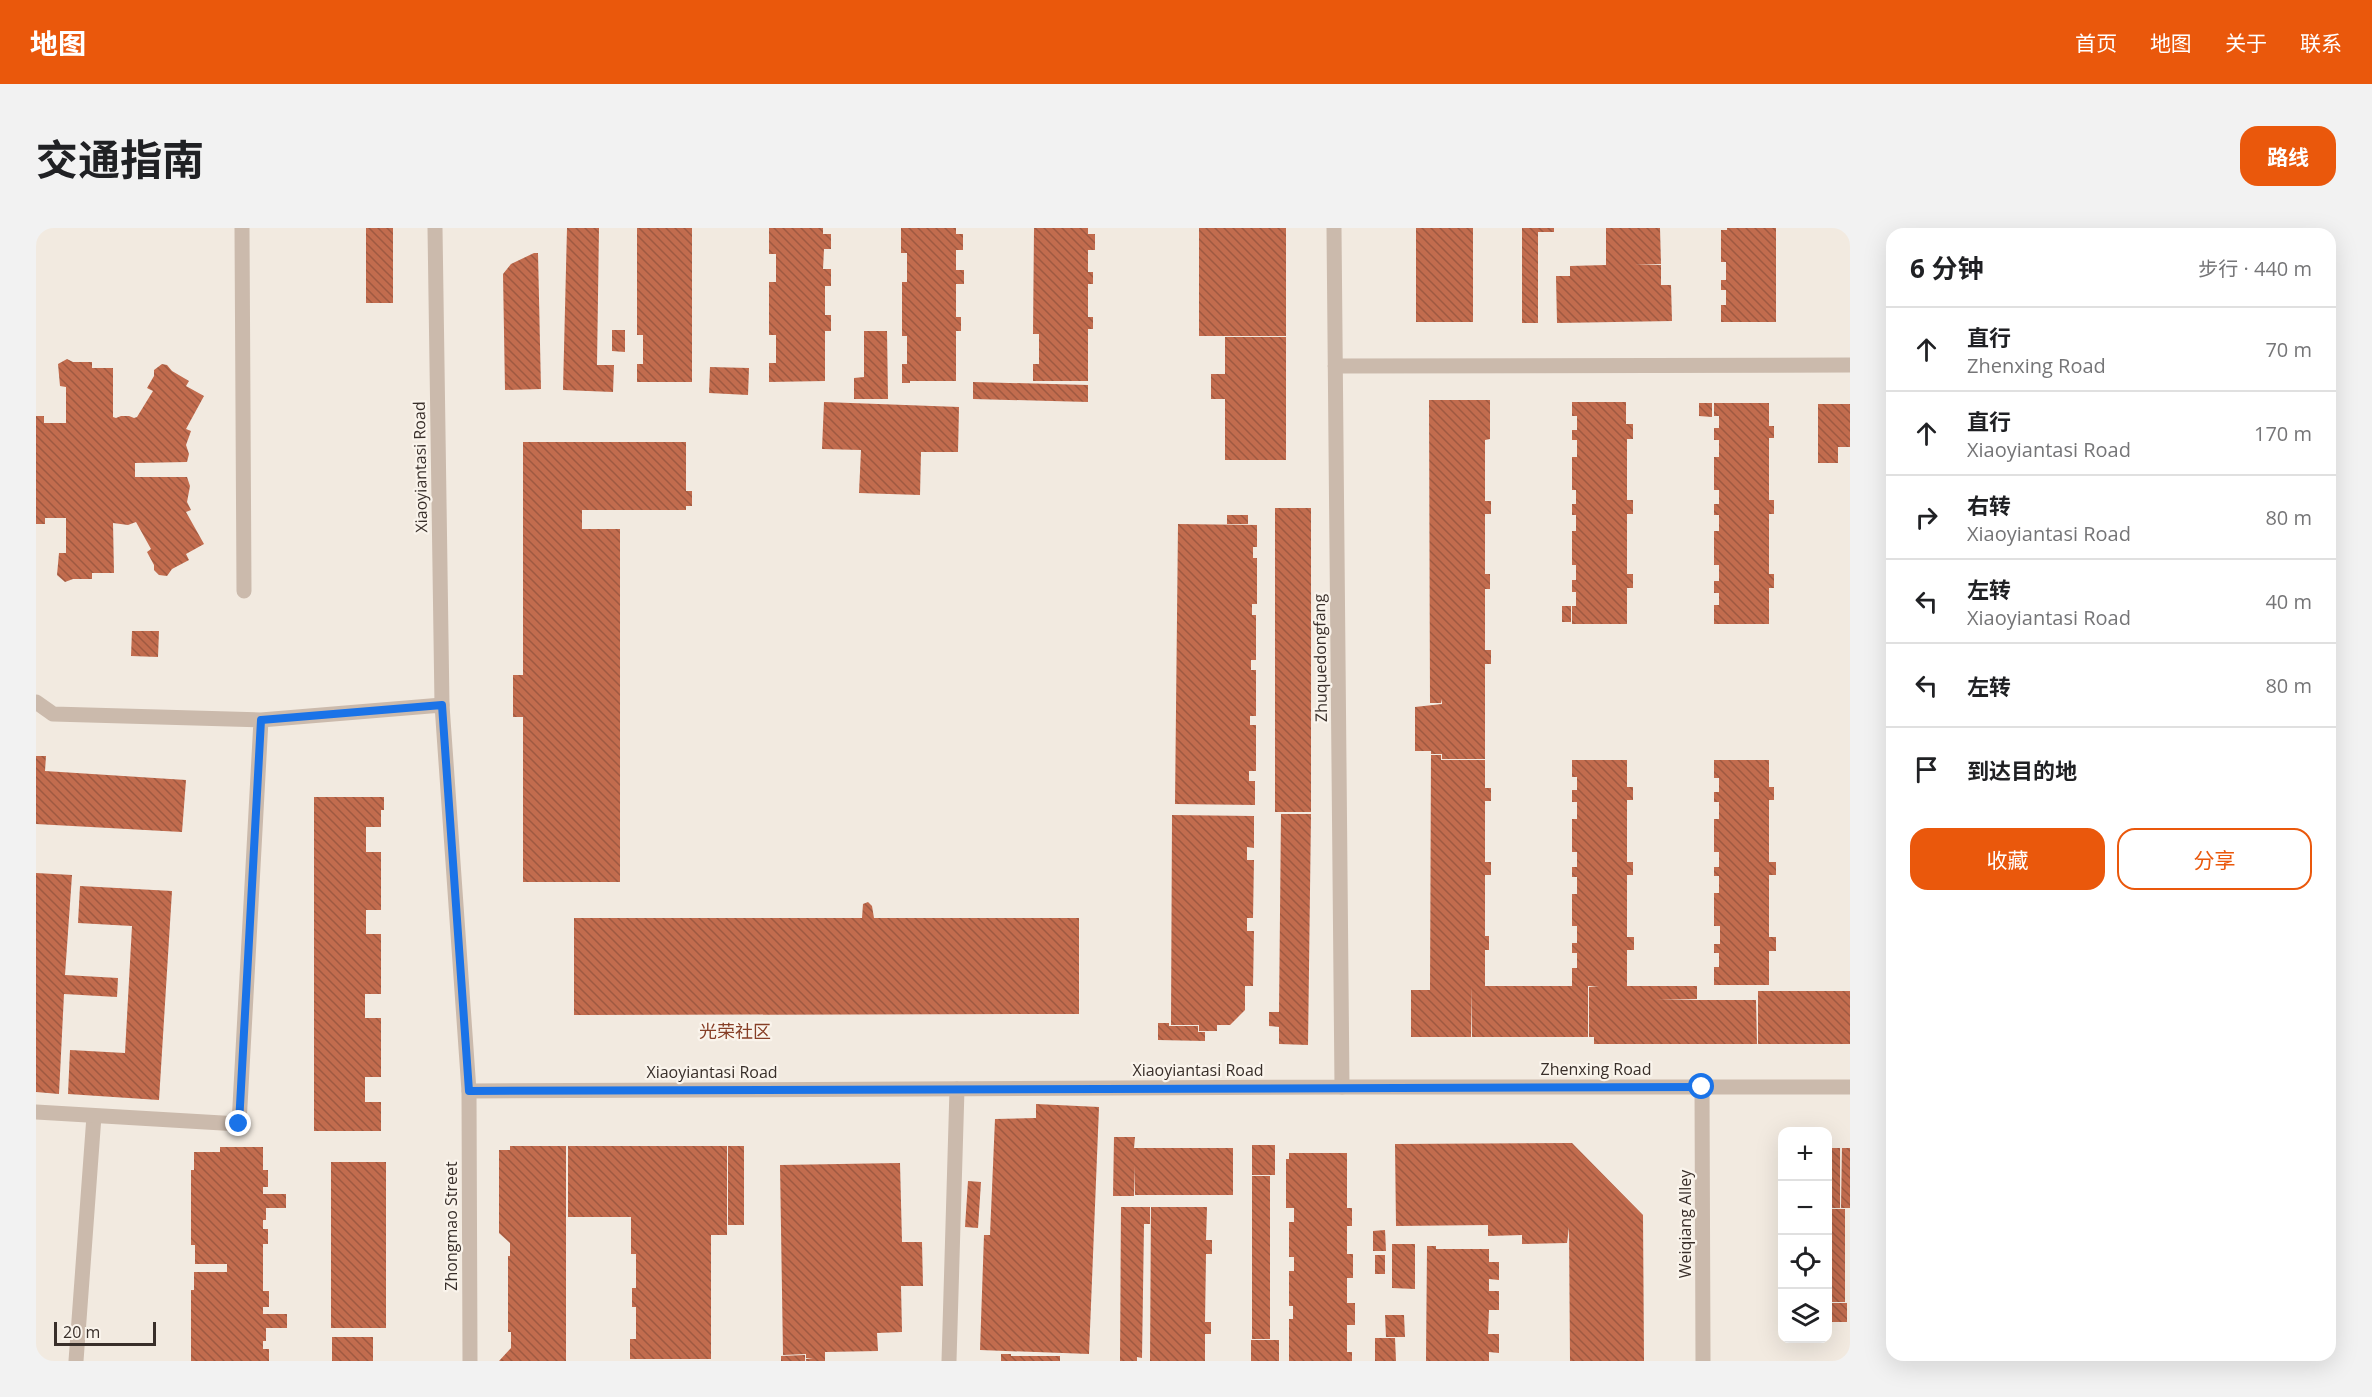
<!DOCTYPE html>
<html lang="zh">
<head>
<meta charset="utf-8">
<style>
  :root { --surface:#fff; --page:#f2f2f2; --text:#202124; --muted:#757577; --line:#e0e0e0; --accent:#ea580c }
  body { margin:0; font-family:"Open Sans","Noto Sans SC",sans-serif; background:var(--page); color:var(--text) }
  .controls { position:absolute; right:18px; bottom:18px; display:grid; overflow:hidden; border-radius:12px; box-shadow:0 6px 24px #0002 }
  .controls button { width:54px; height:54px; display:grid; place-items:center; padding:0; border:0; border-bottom:2px solid var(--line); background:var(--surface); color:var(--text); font:30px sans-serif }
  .scale { position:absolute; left:18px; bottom:15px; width:102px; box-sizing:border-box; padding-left:6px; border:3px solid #392f2a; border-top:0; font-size:16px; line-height:21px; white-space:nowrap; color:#392f2a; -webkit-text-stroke:4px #faf4ec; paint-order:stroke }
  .stop { position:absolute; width:18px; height:18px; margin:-14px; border:4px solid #1a73e8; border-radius:50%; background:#fff }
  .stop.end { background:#1a73e8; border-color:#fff; box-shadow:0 2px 6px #0008 }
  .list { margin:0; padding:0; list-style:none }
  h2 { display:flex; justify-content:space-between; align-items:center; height:78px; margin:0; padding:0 24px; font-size:26px }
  h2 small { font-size:20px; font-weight:400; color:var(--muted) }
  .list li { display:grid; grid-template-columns:39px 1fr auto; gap:18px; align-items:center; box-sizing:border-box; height:84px; padding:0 24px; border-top:2px solid var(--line) }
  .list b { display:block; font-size:22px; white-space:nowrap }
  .list p { margin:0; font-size:20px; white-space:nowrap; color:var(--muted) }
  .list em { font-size:20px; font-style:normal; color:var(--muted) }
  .actions { display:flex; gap:12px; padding:18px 24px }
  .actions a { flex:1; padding:14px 0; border:2px solid var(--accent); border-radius:18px; text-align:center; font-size:21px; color:var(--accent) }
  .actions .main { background:var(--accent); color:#fff }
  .icon { flex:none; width:33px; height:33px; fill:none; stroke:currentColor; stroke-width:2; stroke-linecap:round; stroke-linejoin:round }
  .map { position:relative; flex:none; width:1814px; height:1133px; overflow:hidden; border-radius:18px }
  header { display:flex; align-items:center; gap:36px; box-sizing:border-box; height:84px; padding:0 30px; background:var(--accent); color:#fff }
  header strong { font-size:28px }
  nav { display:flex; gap:33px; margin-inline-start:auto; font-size:21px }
  .intro { display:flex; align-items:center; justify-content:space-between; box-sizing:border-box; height:144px; padding:0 36px }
  h1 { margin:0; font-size:42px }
  .button { padding:15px 27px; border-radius:18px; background:var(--accent); color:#fff; font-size:21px; font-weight:700 }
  main { display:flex; gap:36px; padding:0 36px }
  aside { flex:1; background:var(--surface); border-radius:18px; box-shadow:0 6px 24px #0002 }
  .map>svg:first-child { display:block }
  .building { fill:url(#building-back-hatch) }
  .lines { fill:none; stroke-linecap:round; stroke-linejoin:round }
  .service { stroke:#cbbaac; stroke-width:15 }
  .minor { stroke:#cbbaac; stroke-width:15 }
  .tertiary { stroke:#cbbaac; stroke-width:15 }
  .route { stroke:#1a73e8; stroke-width:8 }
  .labels { text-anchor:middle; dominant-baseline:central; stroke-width:4.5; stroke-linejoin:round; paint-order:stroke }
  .street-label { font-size:16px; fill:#392f2a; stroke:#faf4ec }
  .neighbourhood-label { font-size:18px; fill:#863e26; stroke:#faf4ec }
</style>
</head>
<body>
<header>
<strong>地图</strong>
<nav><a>首页</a><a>地图</a><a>关于</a><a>联系</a></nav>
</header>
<div class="intro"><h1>交通指南</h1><a class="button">路线</a></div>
<main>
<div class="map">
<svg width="1814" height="1133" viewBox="0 0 1814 1133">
  <defs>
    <pattern id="building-back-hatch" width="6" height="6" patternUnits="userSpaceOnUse" patternTransform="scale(1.5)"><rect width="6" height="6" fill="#c26c4e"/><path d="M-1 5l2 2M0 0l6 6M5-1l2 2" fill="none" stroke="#9f5941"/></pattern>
  </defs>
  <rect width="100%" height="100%" fill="#f2eae0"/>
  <!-- building -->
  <path class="building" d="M 330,0 L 357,0 L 357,75 L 330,75 Z
    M 531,0 L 563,0 L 561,137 L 578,137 L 577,164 L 527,162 Z
    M 601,0 L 656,0 L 656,154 L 601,154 L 601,136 L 607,136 L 607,107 L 601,107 Z
    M 733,0 L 787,0 L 787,6 L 795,6 L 795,21 L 788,21 L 787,41 L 795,41 L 795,58 L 789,58 L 789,87 L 795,87 L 795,103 L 789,103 L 789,153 L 733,154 L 733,135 L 740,135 L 740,107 L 733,107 L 733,54 L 740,54 L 740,26 L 733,26 Z
    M 865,0 L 920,0 L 920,6 L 927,6 L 927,22 L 920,22 L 920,42 L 928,42 L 928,56 L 920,56 L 920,89 L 925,89 L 925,103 L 920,103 L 920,153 L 874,153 L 874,155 L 866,155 L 866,136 L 871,136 L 871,108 L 866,108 L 866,54 L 871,54 L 871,25 L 865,25 Z
    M 998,0 L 1052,0 L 1052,6 L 1059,6 L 1059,22 L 1052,22 L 1052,44 L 1057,44 L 1057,56 L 1052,56 L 1052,89 L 1057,89 L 1057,101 L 1052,101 L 1052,153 L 997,153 L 997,136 L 1003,136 L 1003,106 L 997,106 Z
    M 1163,0 L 1250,0 L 1250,108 L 1163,108 Z
    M 1380,0 L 1437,0 L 1437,94 L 1380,94 Z
    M 1486,0 L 1518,0 L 1518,4 L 1502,4 L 1502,95 L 1486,95 Z
    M 1570,0 L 1624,0 L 1625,36 L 1599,37 L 1625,37 L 1625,57 L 1635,57 L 1636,93 L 1521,95 L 1520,48 L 1534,48 L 1534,38 L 1570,37 Z
    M 1691,0 L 1740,0 L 1740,94 L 1685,94 L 1685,77 L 1690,77 L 1690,62 L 1685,62 L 1685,52 L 1690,52 L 1690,34 L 1685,34 L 1685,2 L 1691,2 Z
    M 498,25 L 502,25 L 505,161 L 469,162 L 467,46 L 475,36 Z
    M 576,102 L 589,102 L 589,124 L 576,123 Z
    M 828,103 L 851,103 L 852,171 L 818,171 L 818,150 L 828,149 Z
    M 1189,109 L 1250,109 L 1250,232 L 1189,232 L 1189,171 L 1175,171 L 1175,146 L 1189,146 Z
    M 31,131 L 37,134 L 56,134 L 56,140 L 77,140 L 77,189 L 80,190 L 85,188 L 93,188 L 98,190 L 101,189 L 117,163 L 111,160 L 118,148 L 118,142 L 126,136 L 131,137 L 136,143 L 153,153 L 150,158 L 168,168 L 150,201 L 155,203 L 150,217 L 153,226 L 151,234 L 99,235 L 99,249 L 151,249 L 154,258 L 151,274 L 155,282 L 150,284 L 168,316 L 150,326 L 153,332 L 136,341 L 131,348 L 123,347 L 118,342 L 118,337 L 111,324 L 115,321 L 100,294 L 92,297 L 77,295 L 78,345 L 56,345 L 56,351 L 37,351 L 29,354 L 21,347 L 23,325 L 30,325 L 30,290 L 9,290 L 9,296 L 0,296 L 0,188 L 8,188 L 8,195 L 30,195 L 30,159 L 24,158 L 22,136 Z
    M 674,139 L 713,140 L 712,167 L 673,165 Z
    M 937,154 L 1052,157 L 1052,174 L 937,171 Z
    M 1393,172 L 1454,172 L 1454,211 L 1449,212 L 1449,273 L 1455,273 L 1455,286 L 1449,286 L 1449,346 L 1454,346 L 1454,361 L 1449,361 L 1449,422 L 1455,422 L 1455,436 L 1449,436 L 1449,531 L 1406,531 L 1406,526 L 1395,526 L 1395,523 L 1379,523 L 1379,479 L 1406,476 L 1406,471 L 1405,475 L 1394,475 Z
    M 788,174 L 923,179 L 922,224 L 885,224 L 884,267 L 823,265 L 825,222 L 786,221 Z
    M 1536,174 L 1590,174 L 1590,196 L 1597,196 L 1597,211 L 1591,211 L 1591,272 L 1597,272 L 1597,286 L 1591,286 L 1591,346 L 1597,346 L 1597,360 L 1591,360 L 1591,396 L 1536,396 L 1536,378 L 1540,378 L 1540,364 L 1536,364 L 1536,352 L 1540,352 L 1540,337 L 1536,337 L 1536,303 L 1540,303 L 1540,287 L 1536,287 L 1536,276 L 1540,276 L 1540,262 L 1536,262 L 1536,229 L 1541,229 L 1541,212 L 1536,212 L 1536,202 L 1541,202 L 1541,188 L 1536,188 Z
    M 1663,175 L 1676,175 L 1676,189 L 1663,188 Z
    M 1678,175 L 1733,175 L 1733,198 L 1738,198 L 1738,210 L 1733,210 L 1733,272 L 1738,272 L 1738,286 L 1733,286 L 1733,346 L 1738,346 L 1738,360 L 1733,360 L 1733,396 L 1678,396 L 1678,377 L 1683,377 L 1683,365 L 1678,365 L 1678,353 L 1683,353 L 1683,337 L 1678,337 L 1678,303 L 1683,303 L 1683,287 L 1678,287 L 1678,276 L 1683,276 L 1683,262 L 1678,262 L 1678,229 L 1683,229 L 1683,212 L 1678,212 L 1678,200 L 1683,200 L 1683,188 L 1678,188 Z
    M 1782,176 L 1814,176 L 1814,219 L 1802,219 L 1802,235 L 1782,235 Z
    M 487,214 L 650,214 L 650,263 L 656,263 L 656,278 L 650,278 L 650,282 L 546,282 L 546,301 L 584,301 L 584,654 L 487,654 L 487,489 L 477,489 L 477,447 L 487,447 Z
    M 1239,280 L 1275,280 L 1275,584 L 1239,584 Z
    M 1191,287 L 1212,287 L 1212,296 L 1191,296 Z
    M 1142,296 L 1221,297 L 1221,319 L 1217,319 L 1217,330 L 1221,330 L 1221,376 L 1216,376 L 1216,387 L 1220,387 L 1220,432 L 1215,432 L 1215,442 L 1220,442 L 1220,488 L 1214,488 L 1214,497 L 1220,497 L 1220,543 L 1213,543 L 1213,553 L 1219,553 L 1219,577 L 1139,576 Z
    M 1526,378 L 1535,378 L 1535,394 L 1526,394 Z
    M 96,403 L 123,403 L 122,429 L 95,428 Z
    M 1395,527 L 1405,527 L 1405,532 L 1449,532 L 1449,560 L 1455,560 L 1455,573 L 1449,573 L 1449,634 L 1455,634 L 1455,647 L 1449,647 L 1449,708 L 1453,708 L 1453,722 L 1449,722 L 1449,758 L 1536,758 L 1536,740 L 1541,740 L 1541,725 L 1536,725 L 1536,715 L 1541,715 L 1541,698 L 1536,698 L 1536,666 L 1541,666 L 1541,649 L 1536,649 L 1536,639 L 1541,639 L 1541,624 L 1536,624 L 1536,591 L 1541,591 L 1541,574 L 1536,574 L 1536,562 L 1541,562 L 1541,549 L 1536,549 L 1536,532 L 1591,532 L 1591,559 L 1597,559 L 1597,572 L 1591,572 L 1591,634 L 1597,634 L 1597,647 L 1591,647 L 1591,709 L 1598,709 L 1598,722 L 1591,722 L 1591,758 L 1661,758 L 1661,771 L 1621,772 L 1720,772 L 1721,816 L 1558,816 L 1558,809 L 1553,809 L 1553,759 L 1563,758 L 1552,758 L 1552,809 L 1436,809 L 1436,758 L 1435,809 L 1375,809 L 1375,762 L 1394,762 Z
    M 0,528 L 10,528 L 9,543 L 150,552 L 146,604 L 0,596 Z
    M 1678,532 L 1733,532 L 1733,559 L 1738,559 L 1738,572 L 1733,572 L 1733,634 L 1740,634 L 1740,647 L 1733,647 L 1733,709 L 1740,709 L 1740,723 L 1733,723 L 1733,757 L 1678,757 L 1678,739 L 1683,739 L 1683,725 L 1678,725 L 1678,716 L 1684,716 L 1684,698 L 1678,698 L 1678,665 L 1683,665 L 1683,648 L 1678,648 L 1678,639 L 1683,639 L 1683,624 L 1678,624 L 1678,591 L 1683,591 L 1683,574 L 1678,574 L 1678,564 L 1683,564 L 1683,550 L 1678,550 Z
    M 278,569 L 348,569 L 348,582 L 345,582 L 345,599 L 330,599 L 330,624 L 345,624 L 345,682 L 330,682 L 330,706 L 345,706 L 345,766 L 329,766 L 329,790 L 345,790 L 345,849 L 329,849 L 329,874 L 345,874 L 345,903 L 278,903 Z
    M 1245,586 L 1275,586 L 1272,817 L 1243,816 L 1243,799 L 1233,798 L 1233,784 L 1243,784 Z
    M 1136,587 L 1218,588 L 1218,620 L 1211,619 L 1211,632 L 1218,632 L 1217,690 L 1211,690 L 1211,703 L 1218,703 L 1217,758 L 1209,758 L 1209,782 L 1194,797 L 1181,797 L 1181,803 L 1163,803 L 1163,797 L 1135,797 Z
    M 0,645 L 36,647 L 29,747 L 82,750 L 81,769 L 28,766 L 23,866 L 0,864 Z
    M 44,658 L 136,663 L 123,872 L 32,866 L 34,822 L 89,825 L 96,698 L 42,695 Z
    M 832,674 L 836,678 L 838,690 L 1043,690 L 1043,786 L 538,787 L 538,690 L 826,690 L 827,676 Z
    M 1722,763 L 1814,763 L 1814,816 L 1722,816 Z
    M 1122,795 L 1133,795 L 1133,798 L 1162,798 L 1162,804 L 1169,804 L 1169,813 L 1122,812 Z
    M 1000,876 L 1063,879 L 1053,1126 L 944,1122 L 948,1007 L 954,1007 L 959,891 L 1000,890 Z
    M 1078,909 L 1099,909 L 1098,920 L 1197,920 L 1197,967 L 1099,967 L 1098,938 L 1098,968 L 1077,968 Z
    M 1536,915 L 1607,987 L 1608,1133 L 1534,1133 L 1533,999 L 1531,1015 L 1486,1016 L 1486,1007 L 1452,1008 L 1452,997 L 1360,998 L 1359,916 Z
    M 1216,917 L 1239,917 L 1239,947 L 1216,947 Z
    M 474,918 L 530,918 L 530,1133 L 463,1133 L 475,1120 L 475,1104 L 472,1104 L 472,1028 L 474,1028 L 474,1015 L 463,1005 L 463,922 L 474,922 Z
    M 532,918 L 691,918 L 691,1007 L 675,1007 L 675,1131 L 594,1131 L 594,1111 L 600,1111 L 600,1079 L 596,1079 L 596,1060 L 600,1060 L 600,1026 L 595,1026 L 595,989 L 532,989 Z
    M 692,918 L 708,918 L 708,997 L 692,997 Z
    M 184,919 L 227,919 L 227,942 L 232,942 L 232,959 L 227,959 L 227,966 L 250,966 L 250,980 L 230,980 L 230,992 L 227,992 L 227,1001 L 232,1001 L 232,1016 L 227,1016 L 227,1063 L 233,1063 L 233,1079 L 227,1079 L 227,1086 L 251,1086 L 251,1100 L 230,1100 L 230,1113 L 227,1113 L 227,1121 L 233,1121 L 233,1133 L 155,1133 L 155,1062 L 158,1062 L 158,1044 L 191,1044 L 191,1036 L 159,1036 L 159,1017 L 155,1017 L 155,942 L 158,942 L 158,924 L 184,924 Z
    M 1792,920 L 1804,920 L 1804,980 L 1792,980 Z
    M 1806,920 L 1814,920 L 1814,980 L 1805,980 Z
    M 1253,925 L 1311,925 L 1311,980 L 1316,980 L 1316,998 L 1311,998 L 1311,1026 L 1317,1026 L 1317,1050 L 1311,1050 L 1311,1075 L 1319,1075 L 1319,1097 L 1311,1097 L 1311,1124 L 1316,1124 L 1316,1133 L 1253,1133 L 1253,1091 L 1257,1091 L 1257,1078 L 1253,1078 L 1253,1043 L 1258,1043 L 1258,1029 L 1253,1029 L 1253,994 L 1258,994 L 1258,980 L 1250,980 L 1250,931 L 1253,931 Z
    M 295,934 L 350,934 L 350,1100 L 295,1100 Z
    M 864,935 L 866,1014 L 886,1014 L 887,1058 L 865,1058 L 866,1104 L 841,1105 L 842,1123 L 789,1124 L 789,1133 L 770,1133 L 770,1131 L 777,1131 L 770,1130 L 770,1126 L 747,1127 L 744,937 Z
    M 1216,948 L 1234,948 L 1234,1111 L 1216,1111 Z
    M 932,953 L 945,954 L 942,1000 L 929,999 Z
    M 1085,979 L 1114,979 L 1114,996 L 1108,996 L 1106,1130 L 1101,1129 L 1101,1133 L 1084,1133 Z
    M 1115,979 L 1171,979 L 1170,1012 L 1176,1012 L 1176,1026 L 1170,1026 L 1169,1094 L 1175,1094 L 1175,1106 L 1169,1106 L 1169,1133 L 1114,1133 Z
    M 1792,981 L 1809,981 L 1809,1074 L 1792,1074 Z
    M 1349,1002 L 1350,1023 L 1337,1023 L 1337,1003 Z
    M 1356,1016 L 1379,1016 L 1379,1061 L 1356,1060 Z
    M 1391,1018 L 1400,1018 L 1400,1021 L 1453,1021 L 1453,1034 L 1463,1034 L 1463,1052 L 1453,1051 L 1453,1063 L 1463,1063 L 1463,1082 L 1453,1082 L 1452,1106 L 1463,1106 L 1463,1125 L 1453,1124 L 1453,1133 L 1390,1133 Z
    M 1339,1027 L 1349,1027 L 1349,1046 L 1339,1046 Z
    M 1792,1075 L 1811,1075 L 1811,1094 L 1792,1094 Z
    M 1349,1087 L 1368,1087 L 1369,1109 L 1350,1109 Z
    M 296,1109 L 337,1109 L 337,1133 L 296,1133 Z
    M 1339,1110 L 1359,1110 L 1360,1133 L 1339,1133 Z
    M 1215,1112 L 1243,1112 L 1243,1133 L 1215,1133 Z
    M 965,1126 L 975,1126 L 975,1128 L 1024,1128 L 1024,1133 L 965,1133 Z
    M 769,1127 L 769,1133 L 745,1133 L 745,1128 Z"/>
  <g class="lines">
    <!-- service -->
    <path class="service" d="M 40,1133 L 58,888
      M 913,1133 L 921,861"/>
    <!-- minor -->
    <path class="minor" d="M 206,0 L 208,363
      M 1299,138 L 1814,137
      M 0,474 L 17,486 L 225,492 L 406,477 L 433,863 L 1306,859 L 1298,0
      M 1666,859 L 1667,1133
      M 0,884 L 203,896 L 225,492"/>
    <!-- tertiary -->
    <path class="tertiary" d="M 399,0 L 406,477
      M 1306,859 L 1814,859
      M 433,863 L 434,1133"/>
  </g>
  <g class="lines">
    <!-- route -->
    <path class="route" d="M 203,896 L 225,492 L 406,477 L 433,863 L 1666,859"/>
  </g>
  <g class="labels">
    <!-- street labels -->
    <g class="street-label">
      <text transform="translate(384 239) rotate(-91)">Xiaoyiantasi Road</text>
      <text transform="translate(1284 430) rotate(-91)">Zhuquedongfang</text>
      <text x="1560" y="841">Zhenxing Road</text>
      <text x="1162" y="842">Xiaoyiantasi Road</text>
      <text x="676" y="844">Xiaoyiantasi Road</text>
      <text transform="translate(1649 996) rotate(-90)">Weiqiang Alley</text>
      <text transform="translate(415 998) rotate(-90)">Zhongmao Street</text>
    </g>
    <!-- neighbourhood labels -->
    <g class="neighbourhood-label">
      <text x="699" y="803">光荣社区</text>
    </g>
  </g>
</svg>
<div class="controls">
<button>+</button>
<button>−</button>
<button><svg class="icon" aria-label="locate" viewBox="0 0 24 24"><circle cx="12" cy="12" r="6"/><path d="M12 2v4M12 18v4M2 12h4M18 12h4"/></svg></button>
<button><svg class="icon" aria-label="layers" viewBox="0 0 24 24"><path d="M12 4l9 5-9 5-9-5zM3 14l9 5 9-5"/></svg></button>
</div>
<div class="scale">20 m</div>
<div class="stop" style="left:1666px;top:859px"></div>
<div class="stop end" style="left:203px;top:896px"></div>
</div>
<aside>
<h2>6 分钟<small>步行 · 440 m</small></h2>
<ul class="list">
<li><svg class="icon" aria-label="ahead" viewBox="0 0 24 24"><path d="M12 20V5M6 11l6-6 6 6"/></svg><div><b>直行</b><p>Zhenxing Road</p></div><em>70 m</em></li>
<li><svg class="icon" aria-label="ahead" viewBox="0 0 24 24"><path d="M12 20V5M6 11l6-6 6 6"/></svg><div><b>直行</b><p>Xiaoyiantasi Road</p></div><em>170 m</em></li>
<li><svg class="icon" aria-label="right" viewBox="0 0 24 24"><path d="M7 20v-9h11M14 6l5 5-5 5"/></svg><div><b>右转</b><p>Xiaoyiantasi Road</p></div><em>80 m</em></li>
<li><svg class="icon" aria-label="left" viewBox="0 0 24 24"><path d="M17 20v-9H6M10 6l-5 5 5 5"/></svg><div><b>左转</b><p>Xiaoyiantasi Road</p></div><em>40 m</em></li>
<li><svg class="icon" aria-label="left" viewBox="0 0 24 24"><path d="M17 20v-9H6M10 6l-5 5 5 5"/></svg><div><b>左转</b></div><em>80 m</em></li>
<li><svg class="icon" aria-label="arrive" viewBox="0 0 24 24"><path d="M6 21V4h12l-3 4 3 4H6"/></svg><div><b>到达目的地</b></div></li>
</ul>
<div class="actions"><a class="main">收藏</a><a>分享</a></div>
</aside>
</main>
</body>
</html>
